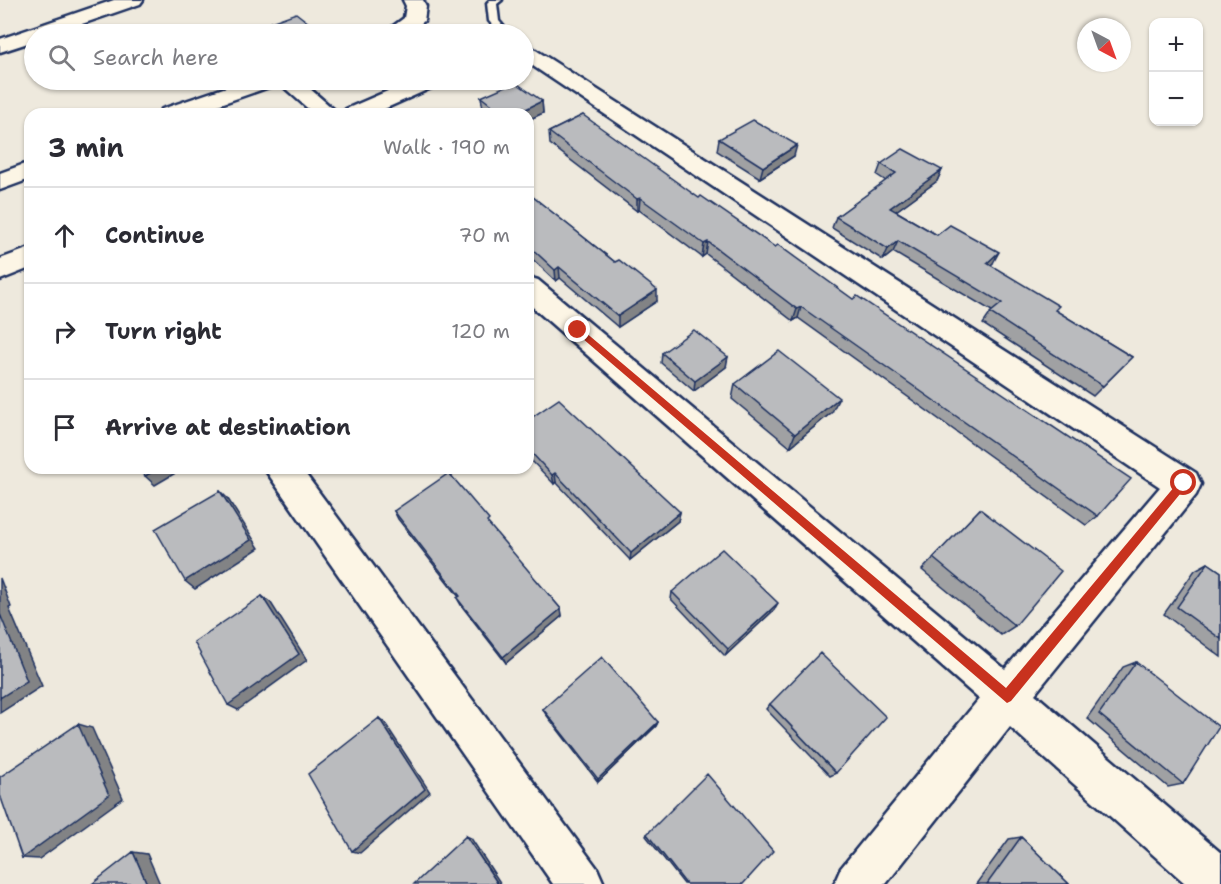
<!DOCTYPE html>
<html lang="en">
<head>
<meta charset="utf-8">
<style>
  :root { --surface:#fff; --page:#f7f7f7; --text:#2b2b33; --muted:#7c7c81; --line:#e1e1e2 }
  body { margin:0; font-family:"Shantell Sans",sans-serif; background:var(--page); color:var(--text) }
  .controls { position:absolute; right:18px; top:18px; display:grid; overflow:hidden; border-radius:12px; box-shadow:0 2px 4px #0004 }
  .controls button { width:54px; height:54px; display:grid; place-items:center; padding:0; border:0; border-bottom:2px solid var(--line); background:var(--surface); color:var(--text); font:30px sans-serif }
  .compass { position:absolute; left:1077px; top:18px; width:54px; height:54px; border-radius:50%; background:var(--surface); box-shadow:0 2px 4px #0004; rotate:139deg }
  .stop { position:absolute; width:18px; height:18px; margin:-14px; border:4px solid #c8321e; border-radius:50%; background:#fff }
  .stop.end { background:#c8321e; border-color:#fff; box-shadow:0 2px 6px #0008 }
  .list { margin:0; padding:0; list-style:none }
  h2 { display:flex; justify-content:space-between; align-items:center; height:78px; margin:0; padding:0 24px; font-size:26px }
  h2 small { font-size:20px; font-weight:400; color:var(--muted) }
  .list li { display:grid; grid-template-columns:39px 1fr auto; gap:18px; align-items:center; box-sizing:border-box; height:96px; padding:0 24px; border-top:2px solid var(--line) }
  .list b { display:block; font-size:22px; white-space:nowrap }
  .list em { font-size:20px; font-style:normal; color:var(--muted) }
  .icon { flex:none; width:33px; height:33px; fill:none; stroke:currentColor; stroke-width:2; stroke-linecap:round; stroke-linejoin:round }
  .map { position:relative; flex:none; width:1221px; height:884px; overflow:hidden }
  .search { position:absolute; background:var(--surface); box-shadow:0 2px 4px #0004; left:24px; top:24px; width:510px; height:66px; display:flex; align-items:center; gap:15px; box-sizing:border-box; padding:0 21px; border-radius:33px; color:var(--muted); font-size:22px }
  .panel { position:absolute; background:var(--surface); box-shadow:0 2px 4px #0004; left:24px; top:108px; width:510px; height:366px; border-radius:18px }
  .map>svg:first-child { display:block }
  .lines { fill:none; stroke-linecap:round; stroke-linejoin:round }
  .service-casing { stroke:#1b2f5e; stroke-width:5 }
  .minor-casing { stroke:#1b2f5e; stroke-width:5 }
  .service { fill:#fcf5e5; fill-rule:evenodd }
  .minor { fill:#fcf5e5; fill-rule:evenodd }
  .wall { fill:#a0a1a3; stroke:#1b2f5e; stroke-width:1.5 }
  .shaded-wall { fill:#828385; stroke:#1b2f5e; stroke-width:1.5 }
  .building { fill:#babbbe; stroke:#1b2f5e; stroke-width:1.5 }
  .route { fill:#c8321e }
</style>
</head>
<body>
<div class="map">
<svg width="1221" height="884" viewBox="0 0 1221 884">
  <rect width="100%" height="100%" fill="#eee9dd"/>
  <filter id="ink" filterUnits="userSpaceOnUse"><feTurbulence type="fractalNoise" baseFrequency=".0167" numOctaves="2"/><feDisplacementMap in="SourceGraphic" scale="12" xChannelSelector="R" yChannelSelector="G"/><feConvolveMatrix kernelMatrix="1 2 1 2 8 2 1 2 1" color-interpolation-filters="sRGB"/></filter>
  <g filter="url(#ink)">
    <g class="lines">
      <!-- service casing -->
      <g class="service-casing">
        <path id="service" d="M 502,0 L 497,4 L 499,21 L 510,34 L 500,34 L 489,21 L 487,3 L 490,0 Z"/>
      </g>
      <!-- minor casing -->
      <g class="minor-casing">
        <path id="minor" d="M 114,0 L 143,0 L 140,4 L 53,34 L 34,34 L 34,41 L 0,52 L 0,39 Z
          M 403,0 L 423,0 L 426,6 L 424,21 L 408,34 L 385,34 L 388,30 L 404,18 L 406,6 Z
          M 524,45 L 531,47 L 1196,473 L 1201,484 L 1196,495 L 1035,694 L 1221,853 L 1221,884 L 1186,884 L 1010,727 L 886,884 L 834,884 L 841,868 L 979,699 L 528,303 L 528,277 L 538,280 L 1005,669 L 1160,487 L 524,60 Z
          M 247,80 L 300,80 L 339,114 L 314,114 L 277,81 L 275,85 L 192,114 L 159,114 L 162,109 Z
          M 413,80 L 441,80 L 438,85 L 373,114 L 343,114 L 346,109 Z
          M 30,162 L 30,179 L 0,190 L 0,173 Z
          M 30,248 L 30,268 L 0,280 L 0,259 Z
          M 264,468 L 301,468 L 597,868 L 604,884 L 553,884 Z"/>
      </g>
      <!-- service -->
      <use href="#service" class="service"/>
      <!-- minor -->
      <use href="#minor" class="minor"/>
    </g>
    <!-- wall -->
    <path class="wall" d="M 271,22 L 319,31 L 320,34 L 277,34 L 275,33 Z
      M 481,97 L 542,101 L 543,113 L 528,120 L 528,114 L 490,114 L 483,109 Z
      M 583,115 L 1098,516 L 1086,525 L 798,318 L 793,321 L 706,254 L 702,257 L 639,210 L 637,211 L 550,144 L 549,132 Z
      M 719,139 L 794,156 L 760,178 L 717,151 Z
      M 881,164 L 942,170 L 937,181 L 896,211 L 937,235 L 993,263 L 990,266 L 1056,311 L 1132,357 L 1093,396 L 983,324 L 992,311 L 893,252 L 883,260 L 832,228 L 836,217 L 886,181 L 877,175 Z
      M 528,193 L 615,262 L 657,301 L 618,327 L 560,278 L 556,281 L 528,255 Z
      M 662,353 L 726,367 L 694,391 L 661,363 Z
      M 735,384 L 832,412 L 790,447 L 732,399 Z
      M 528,420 L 680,512 L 678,521 L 630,560 L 556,482 L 554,484 L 528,457 Z
      M 980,509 L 1015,626 L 1001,635 L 922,570 Z
      M 394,511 L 491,528 L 561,609 L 562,616 L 506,663 L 461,605 L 457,598 L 459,597 L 398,519 Z
      M 1208,563 L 1221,572 L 1221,657 L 1164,614 L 1195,570 Z
      M 672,592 L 774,610 L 725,656 L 671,599 Z
      M 1136,662 L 1183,784 L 1168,787 L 1087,718 L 1123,667 Z
      M 770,704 L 836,773 L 830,776 L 766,709 Z
      M 543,709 L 658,722 L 656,726 L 598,782 L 545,713 Z
      M 647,834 L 743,884 L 684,884 L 646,836 Z
      M 1021,837 L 1069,884 L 976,884 L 1009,839 Z"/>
    <!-- shaded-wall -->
    <path class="shaded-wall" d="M 319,31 L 320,34 L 308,34 Z
      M 542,101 L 543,113 L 528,120 L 528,114 L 516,114 Z
      M 797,145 L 794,156 L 760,178 L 763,167 Z
      M 942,170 L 937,181 L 885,219 L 890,208 Z
      M 640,198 L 639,210 L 637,211 L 637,199 Z
      M 898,241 L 893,252 L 883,260 L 888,249 Z
      M 708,242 L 706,254 L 702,257 L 704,244 Z
      M 999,252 L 993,263 L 980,274 L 987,263 Z
      M 559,267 L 560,278 L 556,281 L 555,270 Z
      M 657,290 L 657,301 L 618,327 L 618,316 Z
      M 801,307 L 798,318 L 793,321 L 797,309 Z
      M 728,357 L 726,367 L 694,391 L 695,381 Z
      M 839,398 L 832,412 L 790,447 L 795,434 Z
      M 159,468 L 184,468 L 155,485 L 145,476 Z
      M 555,473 L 556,482 L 554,484 L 552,475 Z
      M 220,491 L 228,499 L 259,548 L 195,589 L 185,581 Z
      M 680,512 L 678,521 L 630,560 L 631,553 Z
      M 0,578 L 11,607 L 9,608 L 42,686 L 0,713 Z
      M 262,596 L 271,603 L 307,660 L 238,710 L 228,705 Z
      M 778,603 L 774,610 L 725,656 L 728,649 Z
      M 561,609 L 562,616 L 506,663 L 503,657 Z
      M 379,718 L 385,723 L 430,792 L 360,853 L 352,851 Z
      M 658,722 L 656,726 L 598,782 L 598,779 Z
      M 78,724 L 92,728 L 123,798 L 39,859 L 22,858 Z
      M 466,836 L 471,838 L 501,884 L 498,884 Z
      M 133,852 L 147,854 L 160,884 L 147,884 Z"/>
    <!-- building -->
    <path class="building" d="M 296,13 L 319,31 L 308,34 L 286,34 L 271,22 Z
      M 515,82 L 542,101 L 516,114 L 503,114 L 481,97 Z
      M 193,108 L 199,114 L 177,114 Z
      M 425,110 L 430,114 L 418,114 Z
      M 583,115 L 699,198 L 701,196 L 775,247 L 778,245 L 853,299 L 857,296 L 1131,479 L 1098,516 L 801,307 L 797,309 L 708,242 L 704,244 L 640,198 L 637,199 L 549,132 Z
      M 753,120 L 797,145 L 763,167 L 719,139 Z
      M 903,149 L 942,170 L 890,208 L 937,235 L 950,225 L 999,252 L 987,263 L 1059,306 L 1055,310 L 1132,357 L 1103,386 L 990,313 L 1002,303 L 898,241 L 888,249 L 836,217 L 896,173 L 881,164 Z
      M 528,193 L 615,262 L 619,260 L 657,290 L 618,316 L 559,267 L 555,270 L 528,245 Z
      M 694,330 L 728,357 L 695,381 L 662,353 Z
      M 779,351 L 839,398 L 795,434 L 735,384 Z
      M 559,399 L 680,512 L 631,553 L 555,473 L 552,475 L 528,449 L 528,420 Z
      M 140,468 L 159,468 L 145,476 Z
      M 449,473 L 489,520 L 487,522 L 561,609 L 503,657 L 457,598 L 460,596 L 394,511 Z
      M 220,491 L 251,540 L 185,581 L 155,529 Z
      M 980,509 L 1061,571 L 1015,626 L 933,558 Z
      M 722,549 L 778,603 L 728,649 L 672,592 Z
      M 1208,563 L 1221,572 L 1221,639 L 1177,607 Z
      M 262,596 L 299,654 L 228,705 L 194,642 Z
      M 0,614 L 27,681 L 0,698 Z
      M 820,653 L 886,717 L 836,773 L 770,704 Z
      M 602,657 L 658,722 L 598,779 L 543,709 Z
      M 1136,662 L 1219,727 L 1183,784 L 1099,714 Z
      M 379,718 L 425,789 L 352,851 L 308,774 Z
      M 78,724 L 109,795 L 22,858 L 0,795 L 0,777 Z
      M 707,774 L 773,851 L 743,884 L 686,884 L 647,834 Z
      M 466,836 L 498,884 L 414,884 Z
      M 1021,837 L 1069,884 L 987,884 Z
      M 133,852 L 147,884 L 92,884 Z"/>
  </g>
  <!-- route -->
  <path class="route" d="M 578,326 L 1006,688 L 1180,480 L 1188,480 L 1189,483 L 1011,701 L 1007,703 L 575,332 L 573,330 Z"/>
</svg>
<div class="controls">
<button>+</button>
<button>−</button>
</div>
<svg class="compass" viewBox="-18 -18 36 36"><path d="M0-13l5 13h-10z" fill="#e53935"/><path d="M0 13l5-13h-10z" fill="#7c7c81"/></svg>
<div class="stop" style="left:1184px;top:483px"></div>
<div class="stop end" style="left:578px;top:330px"></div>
<div class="search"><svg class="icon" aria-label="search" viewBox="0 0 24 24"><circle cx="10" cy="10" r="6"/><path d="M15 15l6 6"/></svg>Search here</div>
<section class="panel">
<h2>3 min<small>Walk · 190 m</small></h2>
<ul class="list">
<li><svg class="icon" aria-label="ahead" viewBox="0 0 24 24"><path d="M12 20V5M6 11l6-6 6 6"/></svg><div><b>Continue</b></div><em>70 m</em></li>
<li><svg class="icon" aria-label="right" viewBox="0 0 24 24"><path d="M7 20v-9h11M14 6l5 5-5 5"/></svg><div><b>Turn right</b></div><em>120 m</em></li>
<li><svg class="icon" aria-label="arrive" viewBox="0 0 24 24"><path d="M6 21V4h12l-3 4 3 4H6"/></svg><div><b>Arrive at destination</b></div></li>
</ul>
</section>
</div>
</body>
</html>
